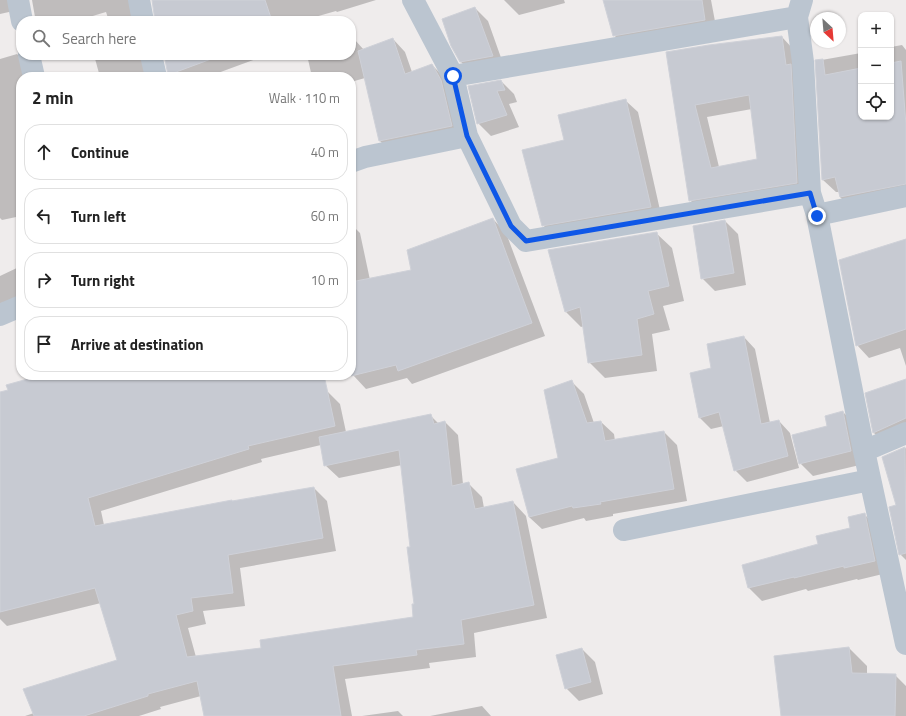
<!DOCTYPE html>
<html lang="en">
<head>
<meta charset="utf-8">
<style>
  :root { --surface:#fff; --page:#f6f6f6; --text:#222; --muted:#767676; --line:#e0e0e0 }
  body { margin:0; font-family:"Titillium Web",sans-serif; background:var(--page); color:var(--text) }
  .controls { position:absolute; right:12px; top:12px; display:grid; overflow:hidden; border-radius:8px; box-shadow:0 1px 3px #0004 }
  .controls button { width:36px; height:36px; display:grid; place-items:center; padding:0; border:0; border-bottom:1px solid var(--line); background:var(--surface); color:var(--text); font:20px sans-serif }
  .compass { position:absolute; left:810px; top:12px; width:36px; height:36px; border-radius:50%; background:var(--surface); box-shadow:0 1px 3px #0004; rotate:154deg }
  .stop { position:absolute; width:12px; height:12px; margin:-9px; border:3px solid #0e57e7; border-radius:50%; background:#fff }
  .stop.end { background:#0e57e7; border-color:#fff; box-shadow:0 1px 4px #0008 }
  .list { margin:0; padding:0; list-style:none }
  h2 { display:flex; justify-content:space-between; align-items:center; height:52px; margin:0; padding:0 16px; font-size:17px }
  h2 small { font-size:13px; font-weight:400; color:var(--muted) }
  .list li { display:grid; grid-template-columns:26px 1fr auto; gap:12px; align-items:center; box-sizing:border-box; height:56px; margin:0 8px 8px; padding:0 8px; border:1px solid var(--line); border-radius:16px }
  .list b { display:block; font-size:15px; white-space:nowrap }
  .list em { font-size:13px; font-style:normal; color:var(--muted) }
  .icon { flex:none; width:22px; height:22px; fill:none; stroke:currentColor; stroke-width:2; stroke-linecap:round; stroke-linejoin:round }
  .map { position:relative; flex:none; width:906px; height:716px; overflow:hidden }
  .search { position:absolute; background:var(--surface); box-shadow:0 1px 3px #0004; left:16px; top:16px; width:340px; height:44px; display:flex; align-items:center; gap:10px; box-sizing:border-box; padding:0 14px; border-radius:16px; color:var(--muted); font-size:15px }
  .panel { position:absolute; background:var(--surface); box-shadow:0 1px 3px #0004; left:16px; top:72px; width:340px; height:308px; border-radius:16px }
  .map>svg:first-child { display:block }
  .shadow { fill:#0003; fill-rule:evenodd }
  .building { fill:#c7cad2; stroke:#cfd1d8; fill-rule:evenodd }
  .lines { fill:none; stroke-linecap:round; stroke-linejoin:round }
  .street { stroke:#bbc5d0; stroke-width:22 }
  .route { stroke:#0e57e7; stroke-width:5 }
</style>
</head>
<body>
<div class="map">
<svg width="906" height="716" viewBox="0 0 906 716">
  <rect width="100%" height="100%" fill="#efecec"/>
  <!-- shadow -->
  <path class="shadow" d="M 0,0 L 27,0 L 18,10 L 0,14 Z
    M 32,0 L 148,0 L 140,21 L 109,21 L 106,12 L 76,21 L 39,21 L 35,17 Z
    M 153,0 L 376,0 L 337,12 L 336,11 L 301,21 L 156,21 Z
    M 504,0 L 564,0 L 565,3 L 519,15 Z
    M 604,0 L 711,0 L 717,32 L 626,48 L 614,35 Z
    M 475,8 L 488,21 L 505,69 L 474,74 L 461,62 Z
    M 782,37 L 794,50 L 809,195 L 702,213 L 690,200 L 667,53 ZM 752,109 L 758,160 L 719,167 L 707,117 Z
    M 393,39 L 405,52 L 412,72 L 432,65 L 444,77 L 463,138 L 392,153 L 380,141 L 365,78 L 351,82 L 351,77 L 312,77 L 307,55 L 351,55 L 351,41 L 355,40 L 364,50 Z
    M 902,45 L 906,50 L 906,198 L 853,210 L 840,197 L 839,192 L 836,192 L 823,180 L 816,61 L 861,53 L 861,117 L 891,117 L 891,47 Z
    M 17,54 L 29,67 L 31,77 L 21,77 L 21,216 L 2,220 L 0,218 L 0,59 Z
    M 94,55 L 160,55 L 152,77 L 100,77 Z
    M 165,55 L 267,55 L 207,77 L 172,77 L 169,74 Z
    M 501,81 L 514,94 L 517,102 L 509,104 L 519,127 L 491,136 L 478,123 Z
    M 626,101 L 638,112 L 662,219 L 554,237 L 543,225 L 566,140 Z
    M 493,219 L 506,233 L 545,336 L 412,384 L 407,378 L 366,389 L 353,375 L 351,368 L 351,224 L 360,233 L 370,280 L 412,271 Z
    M 725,221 L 738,234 L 746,285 L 715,291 L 702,278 Z
    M 656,233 L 672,248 L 684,301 L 663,306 L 670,330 L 652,334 L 657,371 L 605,378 L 589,362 L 584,326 L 581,327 L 566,312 Z
    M 906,245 L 906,366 L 900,348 L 869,358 L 857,345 Z
    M 21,266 L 21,309 L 0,325 L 0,276 Z
    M 744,337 L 755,349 L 770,423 L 779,421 L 790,433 L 799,468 L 747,482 L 735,470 L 724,426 L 711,429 L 700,418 L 713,369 Z
    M 35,375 L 263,375 L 327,391 L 340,404 L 346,432 L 430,415 L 439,424 L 445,422 L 458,435 L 463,484 L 468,483 L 482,497 L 484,508 L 513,502 L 526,516 L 547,618 L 474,633 L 476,657 L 429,663 L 430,668 L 345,679 L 352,716 L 205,716 L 201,696 L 160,707 L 161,709 L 139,716 L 25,716 L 34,713 L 118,660 L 101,603 L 7,626 L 0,619 L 0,393 L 9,391 L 36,378 ZM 321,445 L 325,465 L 339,478 L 402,465 L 411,548 L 415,618 L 262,648 L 196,657 L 188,628 L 206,624 L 203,611 L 245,606 L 240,568 L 336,551 L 327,501 L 314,488 L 104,525 L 101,511 L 262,462 L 261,459 Z
    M 906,380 L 906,437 L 887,446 L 874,433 L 866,394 Z
    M 571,381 L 584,394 L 594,423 L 601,422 L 614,434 L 615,441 L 664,432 L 677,445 L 687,501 L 613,514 L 613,516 L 586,521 L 584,518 L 542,529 L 529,517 L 559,459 Z
    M 843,412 L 856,425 L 864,464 L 813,476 L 800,463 L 828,427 Z
    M 906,448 L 906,560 L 900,554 L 897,506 L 884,457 Z
    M 864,514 L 877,527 L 887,573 L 858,580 L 857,579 L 808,591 L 806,589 L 762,601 L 749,588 L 743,566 L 819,545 L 852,528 Z
    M 849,648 L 867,666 L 867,674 L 895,675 L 906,686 L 906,716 L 782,716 Z
    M 582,649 L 595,662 L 603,694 L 579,701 L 566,688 Z
    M 482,706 L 491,716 L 430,716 Z
    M 398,711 L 403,716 L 362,716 Z"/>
  <!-- building -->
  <path class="building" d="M 152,0 L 265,0 L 272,21 L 155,21 Z
    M 603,0 L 702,0 L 705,20 L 613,36 Z
    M 475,7 L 493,56 L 460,62 L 451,46 L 442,19 Z
    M 782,36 L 786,65 L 791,64 L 797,183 L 689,201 L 666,52 L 709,45 ZM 749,95 L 757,159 L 711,168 L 695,105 Z
    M 393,38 L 405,74 L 432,64 L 441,80 L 452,126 L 379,141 L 358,51 Z
    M 164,55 L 222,55 L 168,75 Z
    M 823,59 L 825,75 L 861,68 L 861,117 L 891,117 L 891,63 L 901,61 L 906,125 L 906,184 L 840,197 L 835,177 L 822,180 L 815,60 Z
    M 501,80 L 505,90 L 497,91 L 507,115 L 477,124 L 468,86 Z
    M 626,99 L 651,207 L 542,226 L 522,150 L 564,140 L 558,115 Z
    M 493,218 L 532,323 L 398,371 L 396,365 L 351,376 L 351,282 L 411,270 L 407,250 Z
    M 725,220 L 734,273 L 701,279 L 693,226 Z
    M 657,232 L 669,286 L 648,291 L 654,314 L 637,319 L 642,355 L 588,363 L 580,307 L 565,312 L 548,250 Z
    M 906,239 L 906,329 L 856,346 L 839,260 Z
    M 744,336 L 761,424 L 779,420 L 788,456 L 734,471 L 719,412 L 699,418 L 690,373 L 711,368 L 707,344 Z
    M 42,375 L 324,375 L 335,426 L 248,446 L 249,449 L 88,498 L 95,526 L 232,500 L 232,501 L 314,487 L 323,538 L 228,555 L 233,593 L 191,598 L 193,611 L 176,615 L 187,657 L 261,648 L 260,640 L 413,617 L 412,604 L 414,604 L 407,547 L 410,547 L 399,450 L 324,466 L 319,437 L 431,414 L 434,424 L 445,421 L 452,486 L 469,482 L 475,509 L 513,501 L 534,605 L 461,620 L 464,644 L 416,650 L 417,655 L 333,666 L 341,716 L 204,716 L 197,681 L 148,694 L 148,696 L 84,716 L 34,716 L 23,689 L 117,660 L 95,588 L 0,612 L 0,392 L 8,390 L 6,385 Z
    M 906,379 L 906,418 L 873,433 L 865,393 Z
    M 572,380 L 587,423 L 601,421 L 605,441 L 664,431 L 674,489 L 600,502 L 601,504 L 573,508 L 572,506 L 529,517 L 516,469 L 558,458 L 544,390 Z
    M 843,411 L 851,451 L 799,464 L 792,435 L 827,426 L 825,416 Z
    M 905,447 L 906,553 L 899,555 L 889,507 L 896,505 L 882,457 Z
    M 865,513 L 875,561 L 844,568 L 844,566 L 794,578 L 794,577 L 748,588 L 742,565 L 818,544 L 816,536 L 850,528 L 848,517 Z
    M 849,647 L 852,673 L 896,674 L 895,716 L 781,716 L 774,656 Z
    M 582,648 L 591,682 L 565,689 L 556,655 Z"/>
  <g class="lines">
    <!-- street -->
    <path class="street" d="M 18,0 L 22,21
      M 139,0 L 143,21
      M 413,0 L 453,76 L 467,136 L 511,226 L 526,241 L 810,193
      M 802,0 L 797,17 L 803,62 L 810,193 L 817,215 L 864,451 L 906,644
      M 29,55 L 34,77
      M 151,55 L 156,77
      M 453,76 L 797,17
      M 351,162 L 365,157 L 467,136
      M 817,215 L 906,196
      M 0,315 L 21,306
      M 864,451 L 906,433
      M 624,530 L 870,480"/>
  </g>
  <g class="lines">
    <!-- route -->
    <path class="route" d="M 453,76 L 467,136 L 511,226 L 526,241 L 810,193 L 817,216"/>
  </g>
</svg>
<div class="controls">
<button>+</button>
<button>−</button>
<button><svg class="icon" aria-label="locate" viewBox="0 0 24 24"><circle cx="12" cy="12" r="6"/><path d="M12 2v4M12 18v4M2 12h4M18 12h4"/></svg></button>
</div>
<svg class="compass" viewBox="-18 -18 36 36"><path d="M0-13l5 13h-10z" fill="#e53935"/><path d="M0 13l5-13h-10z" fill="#767676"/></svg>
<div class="stop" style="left:453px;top:76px"></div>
<div class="stop end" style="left:817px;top:216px"></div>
<div class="search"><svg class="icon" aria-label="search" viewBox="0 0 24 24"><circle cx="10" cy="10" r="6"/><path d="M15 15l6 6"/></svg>Search here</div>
<section class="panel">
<h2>2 min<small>Walk · 110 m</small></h2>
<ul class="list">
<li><svg class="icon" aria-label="ahead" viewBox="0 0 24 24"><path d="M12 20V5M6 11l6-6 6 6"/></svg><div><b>Continue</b></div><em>40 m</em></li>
<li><svg class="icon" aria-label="left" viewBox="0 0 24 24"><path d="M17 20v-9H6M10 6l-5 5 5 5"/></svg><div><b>Turn left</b></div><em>60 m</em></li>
<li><svg class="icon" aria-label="right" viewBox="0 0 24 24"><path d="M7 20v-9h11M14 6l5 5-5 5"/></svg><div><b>Turn right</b></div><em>10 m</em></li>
<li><svg class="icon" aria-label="arrive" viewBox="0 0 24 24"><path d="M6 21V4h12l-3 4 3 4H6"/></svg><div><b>Arrive at destination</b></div></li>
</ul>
</section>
</div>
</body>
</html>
